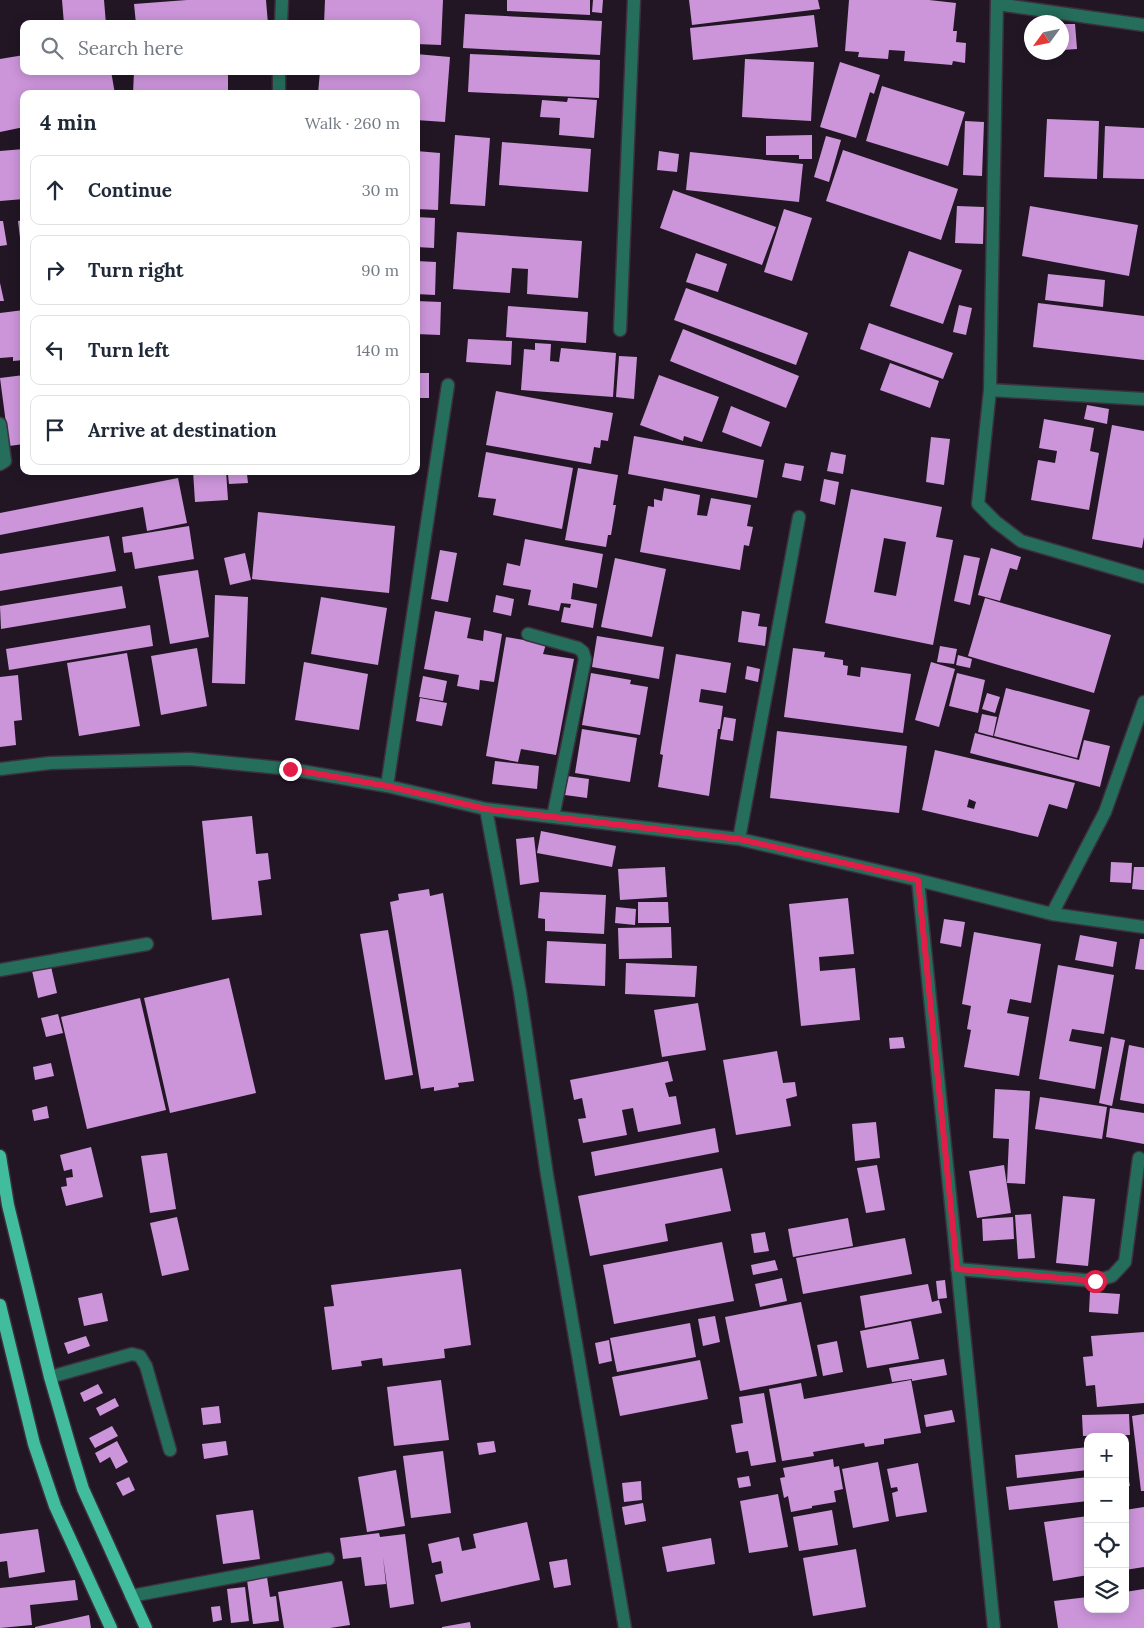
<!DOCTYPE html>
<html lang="en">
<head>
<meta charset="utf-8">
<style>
  :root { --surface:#fff; --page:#f2f2f3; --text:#1f2937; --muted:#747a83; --line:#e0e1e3 }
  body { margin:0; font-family:Lora,serif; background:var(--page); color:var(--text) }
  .controls { position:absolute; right:15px; bottom:15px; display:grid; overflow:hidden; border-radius:10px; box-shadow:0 2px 12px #0003 }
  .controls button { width:45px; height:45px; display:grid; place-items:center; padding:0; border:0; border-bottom:1px solid var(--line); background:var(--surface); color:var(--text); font:25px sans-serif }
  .compass { position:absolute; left:1024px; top:15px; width:45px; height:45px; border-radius:50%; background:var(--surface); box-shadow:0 2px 12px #0003; rotate:237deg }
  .stop { position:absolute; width:15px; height:15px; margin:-11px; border:4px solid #e11d48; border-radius:50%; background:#fff }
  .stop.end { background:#e11d48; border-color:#fff; box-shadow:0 1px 5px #0008 }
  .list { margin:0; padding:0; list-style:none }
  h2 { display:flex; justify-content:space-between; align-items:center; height:65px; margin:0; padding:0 20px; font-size:21px }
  h2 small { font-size:16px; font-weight:400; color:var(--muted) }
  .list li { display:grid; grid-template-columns:32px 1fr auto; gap:15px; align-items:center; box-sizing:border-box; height:70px; margin:0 10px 10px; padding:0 10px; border:1px solid var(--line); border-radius:10px }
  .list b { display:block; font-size:19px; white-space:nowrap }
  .list em { font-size:16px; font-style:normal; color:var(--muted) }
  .icon { flex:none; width:28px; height:28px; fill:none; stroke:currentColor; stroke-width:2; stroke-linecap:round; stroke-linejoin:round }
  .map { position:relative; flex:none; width:1144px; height:1628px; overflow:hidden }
  .search { position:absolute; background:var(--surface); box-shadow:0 2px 12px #0003; left:20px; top:20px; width:400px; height:55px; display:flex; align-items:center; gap:12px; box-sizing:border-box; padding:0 18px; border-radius:10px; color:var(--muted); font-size:19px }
  .panel { position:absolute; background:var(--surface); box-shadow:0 2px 12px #0003; left:20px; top:90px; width:400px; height:385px; border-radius:10px }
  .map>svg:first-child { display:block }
  .building { fill:#cc95da; fill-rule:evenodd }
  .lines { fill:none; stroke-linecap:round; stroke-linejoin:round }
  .minor-casing { stroke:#3c303e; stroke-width:15 }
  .major-casing { stroke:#3c303e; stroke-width:15 }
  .minor { stroke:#256e5b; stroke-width:12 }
  .major { stroke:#41bd9d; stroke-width:12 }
  .route { stroke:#e11d48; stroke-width:6 }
</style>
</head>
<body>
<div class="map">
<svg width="1144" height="1628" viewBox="0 0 1144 1628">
  <rect width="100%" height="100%" fill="#221625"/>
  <!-- building -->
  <path class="building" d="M 62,0 L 104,0 L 106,24 L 64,24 Z
    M 187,0 L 266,0 L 268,24 L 136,24 L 134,4 Z
    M 325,0 L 443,0 L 441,45 L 416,44 L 416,24 L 324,24 Z
    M 507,0 L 590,0 L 590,15 L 507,11 Z
    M 593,0 L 603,0 L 602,13 L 592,12 Z
    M 689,0 L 818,0 L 820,9 L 692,25 Z
    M 849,0 L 929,0 L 956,3 L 953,31 L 957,31 L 956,42 L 966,43 L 965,63 L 953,61 L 952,65 L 904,61 L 905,51 L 889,50 L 888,59 L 858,57 L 859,52 L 845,51 Z
    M 465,14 L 602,21 L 600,55 L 463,48 Z
    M 814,15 L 818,47 L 693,60 L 690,28 Z
    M 1062,24 L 1075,24 L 1077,49 L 1062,50 Z
    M 416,54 L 450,57 L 445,122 L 416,120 L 416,94 L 318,94 L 320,71 L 416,71 Z
    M 470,54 L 600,60 L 599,98 L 468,92 Z
    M 24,55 L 24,71 L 111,71 L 115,94 L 24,94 L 24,127 L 0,132 L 0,59 Z
    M 745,59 L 814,62 L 811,121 L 742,117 Z
    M 840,62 L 880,75 L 874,94 L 870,92 L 856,138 L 820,127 Z
    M 134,71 L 228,71 L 228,94 L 133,94 Z
    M 882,86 L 965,112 L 948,166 L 866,141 Z
    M 568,98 L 597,100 L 594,138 L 559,135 L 560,118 L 540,117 L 542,100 L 567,102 Z
    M 1047,119 L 1099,121 L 1097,179 L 1044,177 Z
    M 965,121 L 984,122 L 982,176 L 963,175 Z
    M 1105,126 L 1144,128 L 1144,179 L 1103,178 Z
    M 455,135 L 490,138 L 485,206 L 450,204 Z
    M 812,135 L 812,159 L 799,159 L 799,155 L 766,155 L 766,136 Z
    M 826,136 L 841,140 L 829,182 L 814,177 Z
    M 502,142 L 591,149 L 588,192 L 499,185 Z
    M 24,149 L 24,199 L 0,201 L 0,151 Z
    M 843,150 L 958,189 L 941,240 L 826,201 Z
    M 416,151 L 440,153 L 438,210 L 416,209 Z
    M 659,151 L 679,154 L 677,172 L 657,170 Z
    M 690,152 L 803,164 L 799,202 L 686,190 Z
    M 673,190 L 776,227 L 762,265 L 660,228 Z
    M 957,206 L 984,207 L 983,244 L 955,243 Z
    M 1030,206 L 1138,225 L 1129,276 L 1022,256 Z
    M 784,209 L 812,218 L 792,281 L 764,272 Z
    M 416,217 L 435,218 L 434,248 L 416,247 Z
    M 24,220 L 24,246 L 21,246 L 18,221 Z
    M 0,221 L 3,221 L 7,245 L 0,246 Z
    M 457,232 L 582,241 L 578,298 L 527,294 L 528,269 L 512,268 L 510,293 L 453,289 Z
    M 909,251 L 962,270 L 943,324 L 890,306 Z
    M 696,253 L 727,264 L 718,292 L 686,282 Z
    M 416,261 L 436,262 L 435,295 L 416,294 Z
    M 1048,274 L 1105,280 L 1103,307 L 1045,300 Z
    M 0,283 L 4,301 L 0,301 Z
    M 686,288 L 808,333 L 796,365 L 674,320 Z
    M 416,301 L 441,302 L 440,335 L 416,334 Z
    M 1038,303 L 1144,316 L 1144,360 L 1033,347 Z
    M 959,305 L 972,308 L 966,335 L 953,332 Z
    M 508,306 L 588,312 L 586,343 L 506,337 Z
    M 24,310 L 24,360 L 13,361 L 13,357 L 0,358 L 0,313 Z
    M 869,323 L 953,353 L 943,379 L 860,349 Z
    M 683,329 L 799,376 L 786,408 L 670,361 Z
    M 468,339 L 512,341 L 511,365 L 466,362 Z
    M 535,343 L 551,344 L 550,361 L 559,362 L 561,348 L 616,353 L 613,397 L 521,390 L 524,349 L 535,350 Z
    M 619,356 L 637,357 L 634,399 L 616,397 Z
    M 890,363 L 939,381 L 930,408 L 880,390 Z
    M 416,373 L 429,373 L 429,398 L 416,398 Z
    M 24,375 L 24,444 L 9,446 L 0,378 Z
    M 659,375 L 719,397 L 702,442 L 684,436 L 683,441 L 640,425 Z
    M 496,391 L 613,413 L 608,441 L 601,440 L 600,448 L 594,447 L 591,464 L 486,445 Z
    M 1087,405 L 1109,409 L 1107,424 L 1084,419 Z
    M 731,406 L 770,422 L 761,447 L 722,432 Z
    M 1044,419 L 1094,428 L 1090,451 L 1099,453 L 1089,510 L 1031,500 L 1038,460 L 1055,463 L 1057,451 L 1039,448 Z
    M 1112,425 L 1144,431 L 1144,537 L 1142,548 L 1092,539 Z
    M 634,436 L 764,460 L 757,498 L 628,474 Z
    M 931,437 L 950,439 L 944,485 L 926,482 Z
    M 486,452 L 573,468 L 562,529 L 493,515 L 496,499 L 478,497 Z
    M 831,452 L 846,455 L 843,474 L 827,471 Z
    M 785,463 L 804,466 L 801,481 L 782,477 Z
    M 578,468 L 618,475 L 613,505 L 616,505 L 611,535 L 608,535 L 606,547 L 565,540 Z
    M 193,471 L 226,471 L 228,500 L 195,502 Z
    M 247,474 L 248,483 L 229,484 L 228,475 Z
    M 178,478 L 187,523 L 147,531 L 143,507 L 0,535 L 0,513 Z
    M 824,479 L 839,482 L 835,505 L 820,501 Z
    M 664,488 L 700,495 L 697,515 L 707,516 L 711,498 L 751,505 L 747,526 L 753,527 L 749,546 L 744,545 L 740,570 L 640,552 L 648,506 L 654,507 L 654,499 L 662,501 Z
    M 851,489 L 942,507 L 936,537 L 953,540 L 933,645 L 825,623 ZM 884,538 L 906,542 L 896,596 L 874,592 Z
    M 258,512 L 395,526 L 389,593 L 252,579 Z
    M 189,526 L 194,559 L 135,569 L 132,552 L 124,553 L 122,537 Z
    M 109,536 L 116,571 L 0,591 L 0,554 Z
    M 525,539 L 603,554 L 597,588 L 573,583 L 571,599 L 597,604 L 593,628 L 561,622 L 564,607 L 570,608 L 571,604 L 561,603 L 559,611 L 528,605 L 531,590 L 503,585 L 507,563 L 520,566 Z
    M 991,548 L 1021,557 L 1017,570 L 1010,568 L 1000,601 L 978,595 Z
    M 440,550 L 457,553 L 448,602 L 431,599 Z
    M 245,553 L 251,580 L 230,585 L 224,558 Z
    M 964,555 L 980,558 L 970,605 L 954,601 Z
    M 615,558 L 666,569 L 652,637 L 601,627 Z
    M 198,570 L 209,637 L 170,644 L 158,576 Z
    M 122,586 L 126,608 L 1,629 L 0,606 Z
    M 215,595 L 248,597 L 245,684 L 212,683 Z
    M 496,595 L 514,599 L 511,616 L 493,612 Z
    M 321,597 L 387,608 L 378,665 L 311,654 Z
    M 985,598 L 1111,635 L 1094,693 L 968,656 Z
    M 435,611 L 471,618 L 467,638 L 483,641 L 484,630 L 502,634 L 494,682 L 480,680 L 479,690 L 457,686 L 459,675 L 424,669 Z
    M 742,611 L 760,614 L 758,626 L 767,627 L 765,646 L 738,642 Z
    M 150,625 L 153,646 L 9,670 L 6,649 Z
    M 597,636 L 664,647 L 659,679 L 592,667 Z
    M 506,637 L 546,644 L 543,654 L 574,659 L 556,755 L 521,749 L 518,762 L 486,756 Z
    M 940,646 L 957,649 L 954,664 L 937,662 Z
    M 197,648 L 207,706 L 161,715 L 151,656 Z
    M 793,648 L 825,652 L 824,657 L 843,660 L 843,665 L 848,666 L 847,675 L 860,677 L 861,667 L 911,674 L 903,733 L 784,717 Z
    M 127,653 L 140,726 L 79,736 L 67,663 Z
    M 676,654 L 731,663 L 726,693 L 701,689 L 699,702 L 723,706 L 720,729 L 718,729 L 709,796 L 658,787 L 663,755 L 660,754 Z
    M 958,655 L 972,659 L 970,668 L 956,665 Z
    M 304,662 L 368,674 L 359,730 L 295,720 Z
    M 931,662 L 955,669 L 939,727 L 915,720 Z
    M 747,666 L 760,669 L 758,682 L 745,679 Z
    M 591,673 L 631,680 L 630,684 L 648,687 L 640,735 L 582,725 Z
    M 957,673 L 985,680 L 978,713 L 949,706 Z
    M 18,675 L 22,720 L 14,721 L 16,745 L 0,747 L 0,677 Z
    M 423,676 L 447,681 L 443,701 L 419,697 Z
    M 1006,688 L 1090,710 L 1077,758 L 994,736 Z
    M 987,693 L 1000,697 L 995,713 L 982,709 Z
    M 420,698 L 447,703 L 442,726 L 416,721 Z
    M 982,714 L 997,717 L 993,736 L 978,732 Z
    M 724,717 L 736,719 L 733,741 L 720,739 Z
    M 582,729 L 637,738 L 630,782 L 575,773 Z
    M 777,731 L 907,746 L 899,813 L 770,798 Z
    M 975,733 L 1079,760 L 1084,740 L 1110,746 L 1100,787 L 970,753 Z
    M 935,750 L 1075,783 L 1067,809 L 1049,804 L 1038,837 L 922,810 ZM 969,799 L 976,802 L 974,809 L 967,807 Z
    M 495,761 L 539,766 L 537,789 L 492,784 Z
    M 567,776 L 589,779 L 587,798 L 565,795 Z
    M 252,816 L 256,854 L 268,853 L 271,879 L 258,881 L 262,915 L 212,920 L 202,821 Z
    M 541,831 L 616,846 L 612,867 L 537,853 Z
    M 534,837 L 539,882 L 520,885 L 516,839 Z
    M 1111,862 L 1132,863 L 1131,883 L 1110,882 Z
    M 665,867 L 667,897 L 620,900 L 618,869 Z
    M 1134,867 L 1144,867 L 1144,890 L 1132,889 Z
    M 429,889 L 430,896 L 443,893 L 474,1081 L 458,1083 L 459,1087 L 434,1091 L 434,1087 L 421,1089 L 390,902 L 399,900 L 398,894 Z
    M 540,892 L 606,895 L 604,934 L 545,931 L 545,919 L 538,918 Z
    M 848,898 L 854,954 L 819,957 L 820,971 L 855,968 L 860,1020 L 801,1026 L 789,904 Z
    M 638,902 L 668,902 L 669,923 L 638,923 Z
    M 616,907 L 636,909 L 635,925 L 615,923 Z
    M 944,919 L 965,922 L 961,947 L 940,943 Z
    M 671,927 L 672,958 L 619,959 L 618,928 Z
    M 388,930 L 413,1075 L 385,1080 L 360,934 Z
    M 974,932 L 1041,944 L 1031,1003 L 1010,999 L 1007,1013 L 1029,1017 L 1019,1076 L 964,1067 L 971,1030 L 967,1029 L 971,1006 L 962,1004 Z
    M 1080,935 L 1117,942 L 1113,967 L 1075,960 Z
    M 1140,939 L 1144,939 L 1144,970 L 1135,969 Z
    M 547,941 L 606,944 L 605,986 L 545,983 Z
    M 50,962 L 57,993 L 38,998 L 31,966 Z
    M 626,963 L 697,966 L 695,997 L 625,994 Z
    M 1058,965 L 1114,975 L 1104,1034 L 1072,1029 L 1069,1041 L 1102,1047 L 1095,1089 L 1039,1079 Z
    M 229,978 L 256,1093 L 170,1113 L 144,998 Z
    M 140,998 L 166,1110 L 87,1129 L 61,1017 Z
    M 698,1003 L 706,1050 L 662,1057 L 654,1010 Z
    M 58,1014 L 63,1033 L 46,1037 L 41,1018 Z
    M 903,1037 L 905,1048 L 890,1049 L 889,1038 Z
    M 1111,1037 L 1125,1040 L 1112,1106 L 1099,1103 Z
    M 1129,1045 L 1144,1048 L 1144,1104 L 1120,1100 Z
    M 777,1051 L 783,1083 L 795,1082 L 797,1096 L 786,1099 L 791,1126 L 736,1135 L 723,1060 Z
    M 668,1061 L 673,1081 L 665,1083 L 669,1097 L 676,1096 L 681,1124 L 638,1132 L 633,1108 L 622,1110 L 627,1135 L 583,1143 L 578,1119 L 586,1118 L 582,1098 L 574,1100 L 570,1080 Z
    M 51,1063 L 54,1076 L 35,1080 L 33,1067 Z
    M 995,1089 L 1030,1091 L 1025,1184 L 1007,1183 L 1009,1139 L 993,1138 Z
    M 1040,1097 L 1107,1107 L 1102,1139 L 1035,1129 Z
    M 47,1106 L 49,1118 L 34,1121 L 32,1110 Z
    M 1110,1108 L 1144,1113 L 1144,1144 L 1106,1137 Z
    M 876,1122 L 880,1158 L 855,1161 L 852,1124 Z
    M 715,1128 L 719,1152 L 595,1176 L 591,1152 Z
    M 91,1147 L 103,1197 L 66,1206 L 61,1187 L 67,1186 L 66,1178 L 73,1177 L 72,1169 L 64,1171 L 60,1155 Z
    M 167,1153 L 176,1209 L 150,1213 L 141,1156 Z
    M 877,1165 L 885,1210 L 866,1213 L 857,1168 Z
    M 1004,1165 L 1011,1213 L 977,1218 L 969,1171 Z
    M 722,1168 L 731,1211 L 665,1224 L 668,1241 L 590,1256 L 578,1196 Z
    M 1063,1196 L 1095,1199 L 1088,1266 L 1056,1263 Z
    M 1031,1214 L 1035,1258 L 1018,1259 L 1015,1215 Z
    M 177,1217 L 189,1270 L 162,1276 L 150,1223 Z
    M 1013,1217 L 1014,1239 L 983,1241 L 982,1219 Z
    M 848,1218 L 853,1246 L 793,1257 L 788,1229 Z
    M 765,1232 L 769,1251 L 754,1253 L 751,1234 Z
    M 905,1238 L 912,1274 L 803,1294 L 796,1258 Z
    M 722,1242 L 734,1301 L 614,1324 L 603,1265 Z
    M 775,1260 L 778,1270 L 753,1275 L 751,1265 Z
    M 461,1269 L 471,1345 L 444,1349 L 445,1358 L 383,1366 L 382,1358 L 361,1361 L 362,1366 L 332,1370 L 324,1307 L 334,1306 L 331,1285 Z
    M 782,1278 L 787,1301 L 760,1307 L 755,1284 Z
    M 945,1280 L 947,1298 L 938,1299 L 936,1281 Z
    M 928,1284 L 932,1302 L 939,1300 L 942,1313 L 865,1328 L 860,1296 Z
    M 1090,1292 L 1120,1294 L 1118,1314 L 1089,1312 Z
    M 102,1293 L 108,1321 L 84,1326 L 78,1298 Z
    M 801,1302 L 817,1376 L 740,1391 L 725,1317 Z
    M 715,1316 L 720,1342 L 703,1346 L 698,1319 Z
    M 911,1321 L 919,1359 L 867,1368 L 860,1331 Z
    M 690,1323 L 696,1357 L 617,1372 L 610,1338 Z
    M 1144,1332 L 1144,1403 L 1097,1407 L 1095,1385 L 1086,1386 L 1083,1357 L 1093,1356 L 1091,1336 Z
    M 86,1336 L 90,1346 L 68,1354 L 64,1343 Z
    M 609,1340 L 612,1361 L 599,1364 L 595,1343 Z
    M 837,1341 L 843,1372 L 823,1376 L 817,1345 Z
    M 944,1359 L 947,1375 L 912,1381 L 912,1379 L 892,1382 L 889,1368 Z
    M 700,1360 L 708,1399 L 620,1416 L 612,1377 Z
    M 441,1380 L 449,1440 L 394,1446 L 387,1387 Z
    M 911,1380 L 921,1433 L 884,1439 L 884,1444 L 865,1447 L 864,1443 L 813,1452 L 814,1456 L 782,1461 L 769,1389 L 801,1383 L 804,1399 Z
    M 98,1384 L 103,1393 L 84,1402 L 80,1393 Z
    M 764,1393 L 776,1462 L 751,1466 L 748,1451 L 736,1453 L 731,1425 L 743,1423 L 739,1397 Z
    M 115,1398 L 119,1406 L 100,1416 L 96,1408 Z
    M 219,1406 L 221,1423 L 203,1425 L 201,1408 Z
    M 952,1410 L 955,1422 L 926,1427 L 924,1415 Z
    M 1129,1414 L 1130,1435 L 1083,1436 L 1082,1415 Z
    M 1144,1414 L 1144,1491 L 1141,1491 L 1132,1416 Z
    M 112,1426 L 118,1436 L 95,1448 L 89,1438 Z
    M 117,1441 L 128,1462 L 116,1469 L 110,1457 L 100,1463 L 95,1453 Z
    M 226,1441 L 228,1455 L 204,1459 L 202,1444 Z
    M 494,1441 L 496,1452 L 479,1455 L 477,1443 Z
    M 1088,1447 L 1088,1470 L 1017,1478 L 1015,1455 Z
    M 443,1451 L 451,1513 L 411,1518 L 403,1456 Z
    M 833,1459 L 834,1467 L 839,1466 L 843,1489 L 834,1491 L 836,1502 L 812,1506 L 812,1508 L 791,1512 L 788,1496 L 784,1498 L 780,1478 L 785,1477 L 783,1468 Z
    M 1125,1459 L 1130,1486 L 1125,1486 Z
    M 878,1462 L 889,1521 L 853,1528 L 842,1469 Z
    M 918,1463 L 927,1512 L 896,1517 L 892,1493 L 898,1491 L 897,1487 L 891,1488 L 887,1469 Z
    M 396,1470 L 405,1526 L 367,1532 L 358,1477 Z
    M 749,1476 L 751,1486 L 739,1488 L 737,1478 Z
    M 129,1477 L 135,1490 L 123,1496 L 116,1483 Z
    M 1088,1477 L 1088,1501 L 1009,1510 L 1006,1487 Z
    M 641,1481 L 642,1500 L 624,1502 L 622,1483 Z
    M 778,1494 L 788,1547 L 749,1553 L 740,1501 Z
    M 643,1503 L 646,1521 L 625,1525 L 622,1507 Z
    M 1144,1507 L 1144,1567 L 1125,1570 L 1125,1510 Z
    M 253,1510 L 260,1559 L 223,1564 L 216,1515 Z
    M 832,1510 L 838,1545 L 799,1551 L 793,1517 Z
    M 1088,1516 L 1088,1575 L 1053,1581 L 1044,1522 Z
    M 527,1522 L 540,1580 L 441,1602 L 435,1575 L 443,1573 L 441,1561 L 432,1563 L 428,1544 L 459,1537 L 462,1551 L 476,1548 L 473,1534 Z
    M 38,1529 L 45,1572 L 9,1578 L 7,1561 L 0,1562 L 0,1534 Z
    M 379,1533 L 380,1537 L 405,1534 L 414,1604 L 390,1608 L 383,1557 L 386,1584 L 365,1586 L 361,1557 L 343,1559 L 340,1538 Z
    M 711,1538 L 715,1564 L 667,1572 L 662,1547 Z
    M 856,1549 L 866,1607 L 813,1616 L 803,1558 Z
    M 567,1559 L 571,1585 L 554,1588 L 549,1562 Z
    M 267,1577 L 270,1597 L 276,1596 L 279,1621 L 253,1624 L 247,1580 Z
    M 75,1580 L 78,1600 L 30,1605 L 32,1625 L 0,1628 L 0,1588 Z
    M 342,1581 L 350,1625 L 330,1628 L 284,1628 L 278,1592 Z
    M 245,1587 L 249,1621 L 231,1623 L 227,1589 Z
    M 1144,1589 L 1144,1628 L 1058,1628 L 1054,1601 L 1088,1597 L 1088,1609 L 1125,1609 L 1125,1592 Z
    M 220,1606 L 222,1620 L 213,1622 L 211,1607 Z
    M 89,1615 L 91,1628 L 35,1628 L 35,1627 Z
    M 470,1622 L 471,1628 L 442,1628 L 442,1627 Z"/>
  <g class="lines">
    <!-- minor casing -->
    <g class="minor-casing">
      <path id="minor" d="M 997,0 L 990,390 L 978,504 L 996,522 L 1021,541 L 1144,577
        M 997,4 L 1144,25
        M 281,24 L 282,0
        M 279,94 L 279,71
        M 620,330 L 634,0
        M 990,390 L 1144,399
        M 0,424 L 5,461 L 0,464
        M 528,634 L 578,648 L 583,652 L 585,659 L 553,817
        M 0,769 L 50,763 L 190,759 L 290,769 L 387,786 L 486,809 L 739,839 L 918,880 L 1052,914 L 1144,927
        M 387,786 L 448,385
        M 486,809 L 520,992 L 547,1175 L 625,1628
        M 739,839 L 799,517
        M 918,880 L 994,1628
        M 1052,914 L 1105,812 L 1144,702
        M 0,970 L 147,944
        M 957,1269 L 1095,1281 L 1112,1276 L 1125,1262 L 1139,1158
        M 50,1377 L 132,1354 L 140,1356 L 146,1366 L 170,1450
        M 131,1596 L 328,1559"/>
    </g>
    <!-- major casing -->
    <g class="major-casing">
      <path id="major" d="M 0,1156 L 8,1205 L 50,1377 L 72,1453 L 83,1489 L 146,1628
        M 0,1305 L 34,1444 L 55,1506 L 111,1628"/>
    </g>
    <!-- minor -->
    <use href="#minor" class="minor"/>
    <!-- major -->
    <use href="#major" class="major"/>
  </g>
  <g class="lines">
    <!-- route -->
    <path class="route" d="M 290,769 L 387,786 L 486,809 L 739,839 L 918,880 L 957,1269 L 1095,1281"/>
  </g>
</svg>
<div class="controls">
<button>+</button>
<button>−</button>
<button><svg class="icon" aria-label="locate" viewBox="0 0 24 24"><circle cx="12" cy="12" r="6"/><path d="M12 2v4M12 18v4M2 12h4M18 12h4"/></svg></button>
<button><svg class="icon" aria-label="layers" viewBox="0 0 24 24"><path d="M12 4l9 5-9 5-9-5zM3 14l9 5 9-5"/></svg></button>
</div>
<svg class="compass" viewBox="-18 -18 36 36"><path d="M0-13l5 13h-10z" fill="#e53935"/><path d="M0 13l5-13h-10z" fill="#747a83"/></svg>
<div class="stop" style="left:1095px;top:1281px"></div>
<div class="stop end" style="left:290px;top:769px"></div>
<div class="search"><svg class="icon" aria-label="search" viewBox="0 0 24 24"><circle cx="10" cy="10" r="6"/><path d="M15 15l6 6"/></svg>Search here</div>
<section class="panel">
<h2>4 min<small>Walk · 260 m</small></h2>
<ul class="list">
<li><svg class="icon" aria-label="ahead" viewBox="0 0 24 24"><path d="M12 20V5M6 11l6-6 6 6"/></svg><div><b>Continue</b></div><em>30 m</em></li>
<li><svg class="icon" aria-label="right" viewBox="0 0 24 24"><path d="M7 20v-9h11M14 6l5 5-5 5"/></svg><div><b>Turn right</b></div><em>90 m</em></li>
<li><svg class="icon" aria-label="left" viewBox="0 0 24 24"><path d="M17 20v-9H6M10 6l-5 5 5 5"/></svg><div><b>Turn left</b></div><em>140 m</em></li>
<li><svg class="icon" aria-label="arrive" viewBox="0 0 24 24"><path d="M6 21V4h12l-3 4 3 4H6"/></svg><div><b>Arrive at destination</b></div></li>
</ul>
</section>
</div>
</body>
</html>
